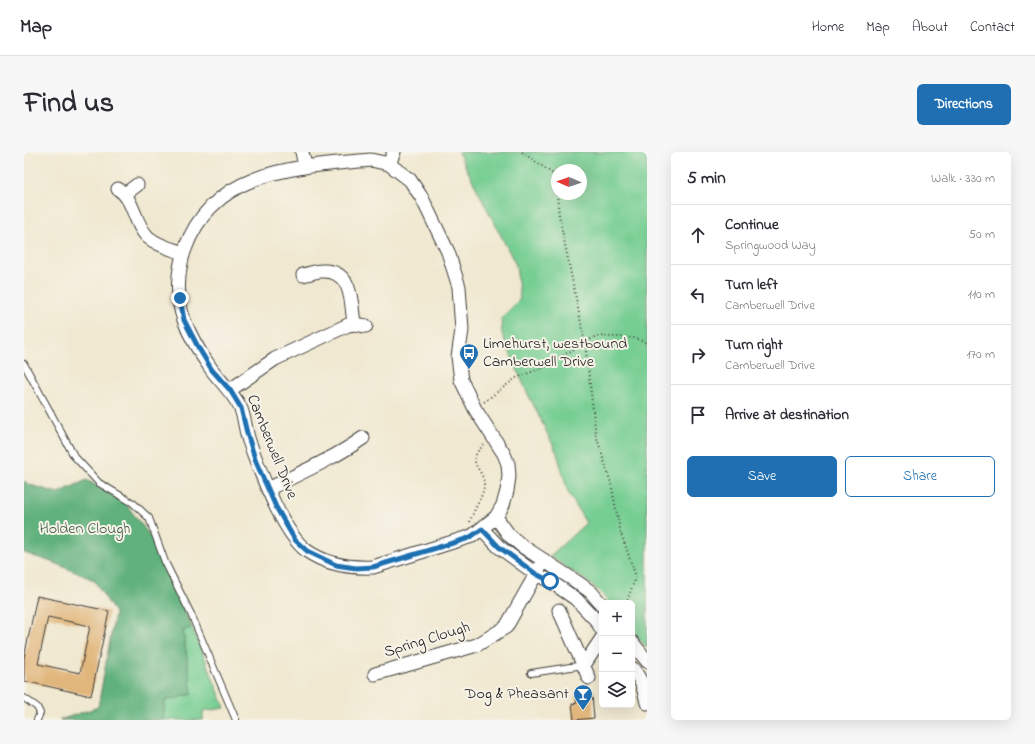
<!DOCTYPE html>
<html lang="en">
<head>
<meta charset="utf-8">
<style>
  :root { --surface:#fff; --page:#f7f7f7; --text:#2b2b33; --muted:#7c7c81; --line:#e1e1e2; --accent:#1f6fb2 }
  body { margin:0; font-family:"Indie Flower",sans-serif; background:var(--page); color:var(--text) }
  .controls { position:absolute; right:12px; bottom:12px; display:grid; overflow:hidden; border-radius:6px; box-shadow:0 4px 16px #0002 }
  .controls button { width:36px; height:36px; display:grid; place-items:center; padding:0; border:0; border-bottom:1px solid var(--line); background:var(--surface); color:var(--text); font:20px sans-serif }
  .compass { position:absolute; left:527px; top:12px; width:36px; height:36px; border-radius:50%; background:var(--surface); box-shadow:0 4px 16px #0002; rotate:272deg }
  .stop { position:absolute; width:12px; height:12px; margin:-9px; border:3px solid #1f6fb2; border-radius:50%; background:#fff }
  .stop.end { background:#1f6fb2; border-color:#fff; box-shadow:0 1px 4px #0008 }
  .list { margin:0; padding:0; list-style:none }
  h2 { display:flex; justify-content:space-between; align-items:center; height:52px; margin:0; padding:0 16px; font-size:17px }
  h2 small { font-size:13px; font-weight:400; color:var(--muted) }
  .list li { display:grid; grid-template-columns:26px 1fr auto; gap:12px; align-items:center; box-sizing:border-box; height:60px; padding:0 16px; border-top:1px solid var(--line) }
  .list b { display:block; font-size:15px; white-space:nowrap }
  .list p { margin:0; font-size:13px; white-space:nowrap; color:var(--muted) }
  .list em { font-size:13px; font-style:normal; color:var(--muted) }
  .actions { display:flex; gap:8px; padding:12px 16px }
  .actions a { flex:1; padding:9px 0; border:1px solid var(--accent); border-radius:6px; text-align:center; font-size:14px; color:var(--accent) }
  .actions .main { background:var(--accent); color:#fff }
  .icon { flex:none; width:22px; height:22px; fill:none; stroke:currentColor; stroke-width:2; stroke-linecap:round; stroke-linejoin:round }
  .map { position:relative; flex:none; width:623px; height:568px; overflow:hidden; border-radius:6px }
  header { display:flex; align-items:center; gap:24px; box-sizing:border-box; height:56px; padding:0 20px; background:var(--surface); border-bottom:1px solid var(--line) }
  header strong { font-size:19px }
  nav { display:flex; gap:22px; margin-inline-start:auto; font-size:14px }
  .intro { display:flex; align-items:center; justify-content:space-between; box-sizing:border-box; height:96px; padding:0 24px }
  h1 { margin:0; font-size:28px }
  .button { padding:10px 18px; border-radius:6px; background:var(--accent); color:#fff; font-size:14px; font-weight:700 }
  main { display:flex; gap:24px; padding:0 24px }
  aside { flex:1; background:var(--surface); border-radius:6px; box-shadow:0 4px 16px #0002 }
  .map>svg:first-child { display:block }
  .green { fill:#77ce93; stroke:#4a7558; fill-rule:evenodd }
  .forest { fill:#61b17d; stroke:#3e664c }
  .building { fill:#e1b67b; fill-rule:evenodd }
  .lines { fill:none; stroke-linecap:round; stroke-linejoin:round }
  .service-casing { stroke:#3c3b37; stroke-width:8 }
  .minor-casing { stroke:#3c3b37; stroke-width:15 }
  .path { stroke:#3c3b37; stroke-width:2; stroke-dasharray:1 3; stroke-linecap:butt }
  .service { stroke:#fff; stroke-width:6 }
  .minor { stroke:#fff; stroke-width:13 }
  .route { stroke:#1f6fb2; stroke-width:5 }
  .labels { text-anchor:middle; dominant-baseline:central; stroke-width:4; stroke-linejoin:round; paint-order:stroke }
  .poi-label { font-size:16px; fill:#1c1c1c; stroke:#f7f3e8; text-anchor:start }
  .street-label { font-size:16px; fill:#1c1c1c; stroke:#f7f3e8 }
  .park-label { font-size:16px; fill:#3c5a46; stroke:#f7f3e8 }
</style>
</head>
<body>
<header>
<strong>Map</strong>
<nav><a>Home</a><a>Map</a><a>About</a><a>Contact</a></nav>
</header>
<div class="intro"><h1>Find us</h1><a class="button">Directions</a></div>
<main>
<div class="map">
<svg width="623" height="568" viewBox="0 0 623 568">
  <rect width="100%" height="100%" fill="#f7f3e8"/>
  <filter id="ink" filterUnits="userSpaceOnUse"><feTurbulence type="fractalNoise" baseFrequency=".025" numOctaves="2"/><feDisplacementMap in="SourceGraphic" scale="8" xChannelSelector="R" yChannelSelector="G"/><feConvolveMatrix kernelMatrix="1 2 1 2 8 2 1 2 1" color-interpolation-filters="sRGB"/></filter>
  <filter id="wash" filterUnits="userSpaceOnUse"><feTurbulence type="fractalNoise" baseFrequency=".012" numOctaves="4" result="noise"/><feDisplacementMap in="SourceGraphic" scale="16" xChannelSelector="R" yChannelSelector="G"/><feGaussianBlur stdDeviation="0.9" result="paint"/><feColorMatrix in="noise" values="0 0 0 0 0 0 0 0 0 0 0 0 0 0 0 0 0 1.4 0 .05"/><feComposite in="paint" operator="in"/></filter>
  <g filter="url(#wash)">
    <rect width="100%" height="100%" fill="#f0e8d0"/>
    <!-- green -->
    <path class="green" d="M 434,0 L 623,0 L 623,496 L 608,477 L 608,451 L 586,451 C 570,431 547,419 526,404 L 562,371 L 544,340 L 533,301 L 501,236 L 478,182 L 477,167 L 496,147 L 492,113 ZM 533,18 L 557,18 L 557,42 L 533,42 Z
      M 168,475 L 201,556 L 179,559 L 179,568 L 139,568 L 141,549 L 168,542 L 159,478 Z"/>
    <!-- forest -->
    <path class="forest" d="M 63,328 L 101,351 L 127,385 L 168,475 L 159,479 L 168,542 L 141,549 L 139,568 L 36,568 L 74,555 L 91,461 L 70,428 L 28,410 L 0,401 L 0,329 L 6,333 L 34,341 Z"/>
    <g id="blocks">
      <!-- building -->
      <path class="building" d="M 13,444 L 85,459 L 67,544 L 0,529 L 0,506 ZM 24,465 L 66,474 L 56,521 L 14,512 Z
        M 568,542 L 570,566 L 550,568 L 548,552 L 553,551 L 552,544 Z"/>
    </g>
  </g>
  <g filter="url(#ink)">
    <use href="#blocks" fill-opacity="0" stroke="#3c3b37" stroke-width="1"/>
    <g class="lines">
      <!-- service casing -->
      <g class="service-casing">
        <path id="service" d="M 0,212 L 50,304 L 75,331 L 109,351 L 125,366 L 141,410 L 167,462 L 212,568
          M 507,521 L 560,513
          M 0,546 L 13,555 L 16,561 L 13,568"/>
      </g>
      <!-- minor casing -->
      <g class="minor-casing">
        <path id="minor" d="M 278,0 L 281,14
          M 347,8 L 365,12 L 386,28 L 398,46 L 424,100 L 435,135 L 438,178 L 434,205 L 437,228 L 451,257 L 480,302 L 484,312 L 485,324 L 483,339 L 479,353 L 472,365 L 448,384 L 349,415 C 326,416 303,413 283,399 C 259,382 235,317 225,289 C 221,278 221,265 216,255 C 209,241 197,230 188,218 C 178,204 166,184 160,168 C 152,146 153,119 161,97 C 190,16 274,15 347,8 Z
          M 365,12 L 370,0
          M 94,37 C 111,47 110,74 125,86 C 135,94 148,97 159,101
          M 101,42 L 113,33
          M 279,123 C 285,122 292,119 297,119 C 329,117 327,150 330,172
          M 206,238 L 251,207 L 324,173 L 330,172 L 342,174
          M 244,337 C 276,321 309,307 339,286
          M 472,365 L 485,383 L 498,394 L 556,432 L 567,440 L 578,453
          M 458,377 L 475,395 L 512,422 L 526,429 L 552,447 L 572,468 L 578,478
          M 535,458 L 565,526
          M 608,490 L 623,509
          M 560,513 L 578,486
          M 608,516 C 617,526 620,537 623,551
          M 351,522 L 453,493 L 482,475 L 520,408"/>
      </g>
      <!-- path -->
      <path class="path" d="M 498,0 L 532,24 L 533,36
        M 533,42 L 535,63 L 561,191 L 572,283 L 587,331 L 596,378 L 612,425 L 602,451
        M 460,250 L 492,226 L 520,215 L 572,184 L 611,186 L 623,191
        M 446,370 C 449,358 459,345 460,334 C 461,315 438,312 461,292"/>
      <!-- service -->
      <use href="#service" class="service"/>
      <!-- minor -->
      <use href="#minor" class="minor"/>
    </g>
  </g>
  <g class="lines" filter="url(#ink)">
    <!-- route -->
    <path class="route" d="M 156,146 L 160,168 L 174,195 L 188,218 L 206,238 L 217,256 L 223,281 L 232,310 L 252,355 L 271,388 L 283,399 L 312,413 L 332,416 L 349,415 L 442,387 L 448,384 L 458,377 L 475,395 L 512,422 L 526,429"/>
  </g>
  <!-- icons -->
  <defs>
    <g id="bus-pin" transform="scale(1)"><path d="M0 17L-7.5 6A9.5 9.5 0 1 1 7.5 6Z" fill="#1f6fb2" stroke="#f7f3e8"/><path d="M-5-6H5V4H4V6H2V4H-2V6H-4V4H-5ZM-3.5-4V0h7V-4ZM-3.5 1.2v1.5H-2V1.2ZM2 1.2v1.5H3.5V1.2Z" fill="#fff"/></g>
    <g id="bar-pin" transform="scale(1)"><path d="M0 17L-7.5 6A9.5 9.5 0 1 1 7.5 6Z" fill="#1f6fb2" stroke="#f7f3e8"/><path d="M-6-5H6L.8 .8V4.5H3.5V6h-7V4.5H-.8V.8Z" fill="#fff"/></g>
  </defs>
  <g fill-rule="evenodd">
    <use href="#bus-pin" x="445" y="201"/>
    <use href="#bar-pin" x="559" y="542"/>
  </g>
  <g class="labels">
    <!-- poi labels -->
    <g class="poi-label">
      <text x="459" y="192">Limehurst, westbound<tspan x="459" dy="18">Camberwell Drive</tspan></text>
      <text x="545" y="542" text-anchor="end">Dog &amp; Pheasant</text>
    </g>
    <!-- street labels -->
    <g class="street-label">
      <text transform="translate(248 295) rotate(68)">Camberwell Drive</text>
      <text transform="translate(403 488) rotate(-17)">Spring Clough</text>
    </g>
    <!-- park labels -->
    <g class="park-label">
      <text x="61" y="377">Holden Clough</text>
    </g>
  </g>
</svg>
<div class="controls">
<button>+</button>
<button>−</button>
<button><svg class="icon" aria-label="layers" viewBox="0 0 24 24"><path d="M12 4l9 5-9 5-9-5zM3 14l9 5 9-5"/></svg></button>
</div>
<svg class="compass" viewBox="-18 -18 36 36"><path d="M0-13l5 13h-10z" fill="#e53935"/><path d="M0 13l5-13h-10z" fill="#7c7c81"/></svg>
<div class="stop" style="left:526px;top:429px"></div>
<div class="stop end" style="left:156px;top:146px"></div>
</div>
<aside>
<h2>5 min<small>Walk · 330 m</small></h2>
<ul class="list">
<li><svg class="icon" aria-label="ahead" viewBox="0 0 24 24"><path d="M12 20V5M6 11l6-6 6 6"/></svg><div><b>Continue</b><p>Springwood Way</p></div><em>50 m</em></li>
<li><svg class="icon" aria-label="left" viewBox="0 0 24 24"><path d="M17 20v-9H6M10 6l-5 5 5 5"/></svg><div><b>Turn left</b><p>Camberwell Drive</p></div><em>110 m</em></li>
<li><svg class="icon" aria-label="right" viewBox="0 0 24 24"><path d="M7 20v-9h11M14 6l5 5-5 5"/></svg><div><b>Turn right</b><p>Camberwell Drive</p></div><em>170 m</em></li>
<li><svg class="icon" aria-label="arrive" viewBox="0 0 24 24"><path d="M6 21V4h12l-3 4 3 4H6"/></svg><div><b>Arrive at destination</b></div></li>
</ul>
<div class="actions"><a class="main">Save</a><a>Share</a></div>
</aside>
</main>
</body>
</html>
